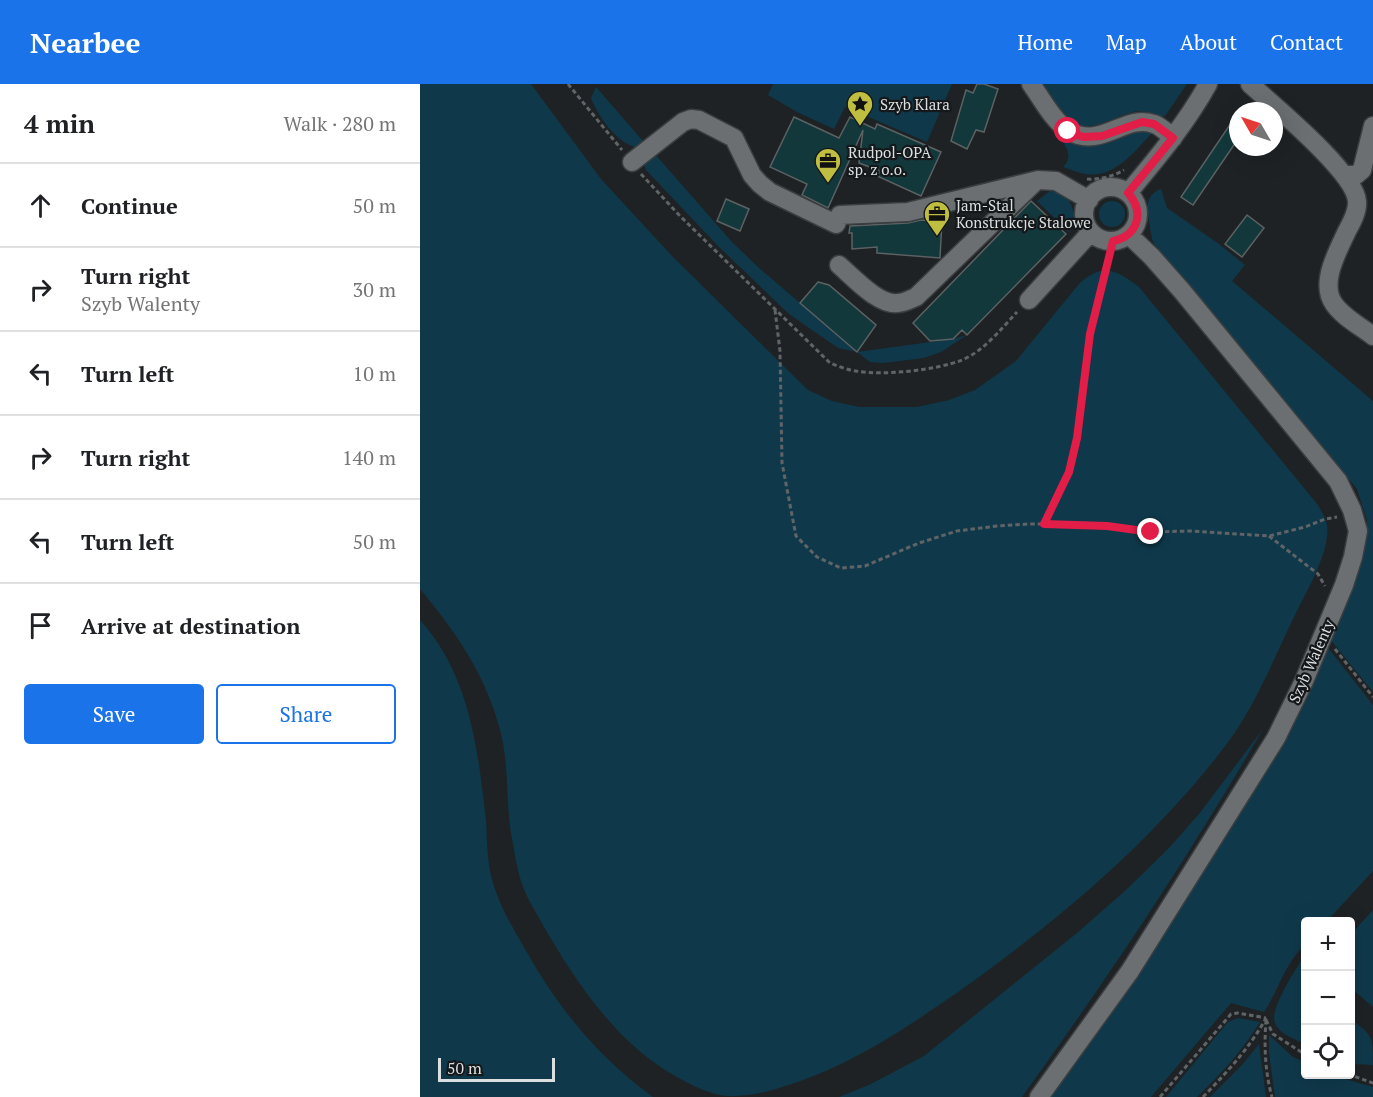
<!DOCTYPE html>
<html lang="en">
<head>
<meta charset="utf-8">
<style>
  :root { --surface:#fff; --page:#f6f6f6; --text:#202124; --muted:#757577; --line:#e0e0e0; --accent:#1a73e8 }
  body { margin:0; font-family:"PT Serif",serif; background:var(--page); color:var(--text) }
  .controls { position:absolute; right:18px; bottom:18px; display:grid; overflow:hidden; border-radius:6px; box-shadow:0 6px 24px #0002 }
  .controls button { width:54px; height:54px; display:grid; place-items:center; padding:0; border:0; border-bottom:2px solid var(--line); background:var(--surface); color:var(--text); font:30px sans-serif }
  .compass { position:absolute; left:809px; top:18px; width:54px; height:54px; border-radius:50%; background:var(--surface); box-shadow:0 6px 24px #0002; rotate:309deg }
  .scale { position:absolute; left:18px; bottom:15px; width:117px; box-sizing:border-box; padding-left:6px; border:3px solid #dcdfe0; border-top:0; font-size:16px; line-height:21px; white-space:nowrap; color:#dcdfe0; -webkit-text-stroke:4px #15181a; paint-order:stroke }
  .stop { position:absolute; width:18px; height:18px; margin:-14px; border:4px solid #e11d48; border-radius:50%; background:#fff }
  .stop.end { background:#e11d48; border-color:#fff; box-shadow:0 2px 6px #0008 }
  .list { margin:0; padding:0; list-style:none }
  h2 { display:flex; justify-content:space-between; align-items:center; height:78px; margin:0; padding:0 24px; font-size:26px }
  h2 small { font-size:20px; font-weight:400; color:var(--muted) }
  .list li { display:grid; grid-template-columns:39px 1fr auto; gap:18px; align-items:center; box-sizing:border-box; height:84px; padding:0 24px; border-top:2px solid var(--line) }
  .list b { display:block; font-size:22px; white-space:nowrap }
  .list p { margin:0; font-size:20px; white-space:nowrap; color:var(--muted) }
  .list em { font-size:20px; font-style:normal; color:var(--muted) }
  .actions { display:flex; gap:12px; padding:18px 24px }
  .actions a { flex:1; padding:14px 0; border:2px solid var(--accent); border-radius:6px; text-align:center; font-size:21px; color:var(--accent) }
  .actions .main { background:var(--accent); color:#fff }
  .icon { flex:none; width:33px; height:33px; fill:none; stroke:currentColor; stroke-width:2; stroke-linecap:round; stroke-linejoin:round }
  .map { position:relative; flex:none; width:953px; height:1013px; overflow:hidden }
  header { display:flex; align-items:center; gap:36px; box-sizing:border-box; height:84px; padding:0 30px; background:var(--accent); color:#fff }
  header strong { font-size:28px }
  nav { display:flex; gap:33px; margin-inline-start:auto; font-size:21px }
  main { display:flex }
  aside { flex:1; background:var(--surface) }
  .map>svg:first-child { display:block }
  .green { fill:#0f394b }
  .building { fill:#12383c; stroke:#5c6162; stroke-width:1.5 }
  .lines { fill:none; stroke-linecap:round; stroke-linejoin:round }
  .minor-casing { stroke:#3b3e40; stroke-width:21 }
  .path { stroke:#606466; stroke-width:3; stroke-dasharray:4.5 3; stroke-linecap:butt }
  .minor { stroke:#6b6f71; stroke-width:18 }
  .route { stroke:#e11d48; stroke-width:8 }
  .labels { text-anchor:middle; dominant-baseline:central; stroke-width:4.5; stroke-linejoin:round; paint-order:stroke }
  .poi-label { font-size:15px; fill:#dcdfe0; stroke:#15181a; text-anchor:start }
  .street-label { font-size:15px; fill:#dcdfe0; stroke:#15181a }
</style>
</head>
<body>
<header>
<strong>Nearbee</strong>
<nav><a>Home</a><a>Map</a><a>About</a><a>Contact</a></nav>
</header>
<main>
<aside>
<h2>4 min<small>Walk · 280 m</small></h2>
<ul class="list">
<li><svg class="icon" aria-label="ahead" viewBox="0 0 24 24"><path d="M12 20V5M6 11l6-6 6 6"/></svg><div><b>Continue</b></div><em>50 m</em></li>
<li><svg class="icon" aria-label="right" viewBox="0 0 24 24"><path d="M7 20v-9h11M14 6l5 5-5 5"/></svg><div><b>Turn right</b><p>Szyb Walenty</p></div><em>30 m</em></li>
<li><svg class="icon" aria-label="left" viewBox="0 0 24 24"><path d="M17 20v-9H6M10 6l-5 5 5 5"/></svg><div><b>Turn left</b></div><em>10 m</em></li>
<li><svg class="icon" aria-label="right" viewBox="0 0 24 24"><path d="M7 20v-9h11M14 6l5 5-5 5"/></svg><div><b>Turn right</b></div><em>140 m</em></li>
<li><svg class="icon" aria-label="left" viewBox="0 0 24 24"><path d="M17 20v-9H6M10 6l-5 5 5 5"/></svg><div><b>Turn left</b></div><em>50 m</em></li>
<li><svg class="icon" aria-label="arrive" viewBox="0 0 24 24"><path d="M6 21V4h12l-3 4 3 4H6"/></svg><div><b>Arrive at destination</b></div></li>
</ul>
<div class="actions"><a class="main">Save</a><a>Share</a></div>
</aside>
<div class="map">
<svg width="953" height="1013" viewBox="0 0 953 1013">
  <rect width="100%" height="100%" fill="#1e2224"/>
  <!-- green -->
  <path class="green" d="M 0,0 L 111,0 L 181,95 L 252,172 L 388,306 L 412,317 L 439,323 L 497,323 L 529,316 L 555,306 L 596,277 L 659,200 C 683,178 696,186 719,203 L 898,421 C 901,427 906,434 907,441 C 911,467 885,510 874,533 C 853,576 835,623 806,661 C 733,757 637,838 538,908 C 482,947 425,985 359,1004 C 343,1009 323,1013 306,1012 C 289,1010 271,1001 257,993 C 195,959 153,894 119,834 C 113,823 106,812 102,800 C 97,786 95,770 92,755 C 85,718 90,679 79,642 C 64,588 35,547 0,505 Z
    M 353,0 L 532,0 L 507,58 L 425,23 L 414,45 L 377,28 L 348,11 Z
    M 620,0 L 767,0 L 745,32 C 736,35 729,26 719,27 C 708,28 699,33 688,37 C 650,53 640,27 620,0 Z
    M 176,3 L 223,57 L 215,63 C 196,58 178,32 171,14 Z
    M 719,46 L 726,46 L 731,50 C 714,68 694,95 665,90 C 658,89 650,85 643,83 C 656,70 643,59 634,47 L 654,60 L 669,61 Z
    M 234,69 L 312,158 L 339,184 L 437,268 L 533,255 L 547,251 L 521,268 L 504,274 L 463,279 L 450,278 L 437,268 L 418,264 L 369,230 L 299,163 L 226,86 L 224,80 Z
    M 741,105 L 747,124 L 799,160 L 825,181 L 812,197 L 953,317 L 953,608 L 910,555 L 946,456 L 947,436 L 937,405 L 735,162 C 731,154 731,147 729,138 C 727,123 725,111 741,105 Z
    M 630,107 C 647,107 653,120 655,136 L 649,148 L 617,117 Z
    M679 130a13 13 0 1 1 26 0a13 13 0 1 1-26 0Z
    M 0,536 C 50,591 58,666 66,737 C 67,753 67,770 70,787 C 75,812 88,836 101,858 C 136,921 174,970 233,1013 L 0,1013 Z
    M 905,560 L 953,621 L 953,787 L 907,837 L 886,838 L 885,861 C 863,882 860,904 844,928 L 811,919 L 731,1013 L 629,1013 L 692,925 L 870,649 L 891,606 Z
    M 843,645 C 769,772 688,894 602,1013 L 419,1013 L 449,1001 L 504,972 L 657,849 L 706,806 L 749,764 L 779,730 Z
    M 953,826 L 953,923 L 931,904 L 930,851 Z
    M 885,871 L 885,960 C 875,955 859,950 855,939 C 849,925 877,883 885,871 Z
    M 818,934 L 840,938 C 823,966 801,990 777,1013 L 746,1013 L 808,938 Z
    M 930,935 C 953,951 953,953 953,981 L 931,980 Z
    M 849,951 L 873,973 L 885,978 L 886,990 L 911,991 L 953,1003 L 953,1013 L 855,1013 L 849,969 Z
    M 839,960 L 846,1013 L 790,1013 L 822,981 Z"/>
  <!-- building -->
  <path class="building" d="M 557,0 L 564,0 L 578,5 L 564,48 L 556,46 L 547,65 L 531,57 L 546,6 L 553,9 Z
    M 374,33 L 419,54 L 430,33 L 455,45 L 457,40 L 521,68 L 501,112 L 457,92 L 460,87 L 439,79 L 443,46 L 408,124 L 382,111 L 387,100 L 350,83 Z
    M 809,42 L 818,48 L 818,55 L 773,121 L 761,113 Z
    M 306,115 L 329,125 L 320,147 L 297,137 Z
    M 611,117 L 646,150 L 547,251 L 542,246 L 533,255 L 510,257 L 493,239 Z
    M 827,131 L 844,144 L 822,173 L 805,160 Z
    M 501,136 L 522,137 L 520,174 L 457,169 L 457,163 L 432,165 L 432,149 L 429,149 L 430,142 L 488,139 Z
    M 398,198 L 409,201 L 456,241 L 437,268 L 380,219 Z"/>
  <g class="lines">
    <!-- minor casing -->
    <g class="minor-casing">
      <path id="minor" d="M 611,0 C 622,15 633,37 649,47 C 681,66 705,29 734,40 C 741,42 747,49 753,54
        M 830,0 C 853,21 935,88 937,117 C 938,127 932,138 927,147 C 918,167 899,199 914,220 C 923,233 940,242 953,252
        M 212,78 L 263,38 L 271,35 L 279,36 L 314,54 L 332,91 L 340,100 L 350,108 L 416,140 L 420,131 L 488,128 L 618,96 L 636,97 L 669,116
        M 924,91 L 936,91 L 942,86 L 953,42
        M664 130a27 27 0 1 1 54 0a27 27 0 1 1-54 0Z
        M 708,109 C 737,74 766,40 788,0
        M 419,181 C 433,193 459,222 478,219 C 484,219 491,215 496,213 L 616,97
        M 609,216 L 671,148
        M 619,1013 L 710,887 L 856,654 L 884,597 L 924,501 L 933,473 L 938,447 L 932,426 L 918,397 L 762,207 L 732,173 L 709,151"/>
    </g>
    <!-- path -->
    <path class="path" d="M 148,0 L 202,66
      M 221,90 L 260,132 L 410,279 C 418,282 427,286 436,287 C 463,292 517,286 542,276 C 564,267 581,245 597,228
      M 667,95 C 679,96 694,92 704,86
      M 355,226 L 360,267 L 362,379 L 376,452 L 397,473 L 421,484 L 445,482 L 499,459 L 537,447 L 577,442 L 609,440 L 649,440 L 731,448 L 771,447 L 849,452 L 885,443 L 905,435 L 917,433
      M 625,439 L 649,388 L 657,354 L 670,250 L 693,157
      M 849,452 L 898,490 L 905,502
      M 915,565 L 953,613
      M 846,936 C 844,962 845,988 852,1013
      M 846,936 L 853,950 L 886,971
      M 928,990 L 953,999
      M 740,1013 L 811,930 L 818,929 L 846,934
      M 783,1013 C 806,989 830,964 846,934"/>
    <!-- minor -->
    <use href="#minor" class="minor"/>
  </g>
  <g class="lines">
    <!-- route -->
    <path class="route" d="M 648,47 L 663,53 L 682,52 L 722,38 L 734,40 L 753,54 L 708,109 C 725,128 718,152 693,157 L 670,250 L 657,354 L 649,388 L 624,440 L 687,442 L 731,448"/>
  </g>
  <!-- icons -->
  <defs>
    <g id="sight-pin" transform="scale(1.35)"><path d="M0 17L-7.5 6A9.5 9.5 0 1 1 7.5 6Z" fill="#bfbe41" stroke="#15181a"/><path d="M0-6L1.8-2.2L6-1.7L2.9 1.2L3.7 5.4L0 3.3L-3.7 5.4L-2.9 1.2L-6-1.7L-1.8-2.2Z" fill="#111"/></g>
    <g id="office-pin" transform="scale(1.35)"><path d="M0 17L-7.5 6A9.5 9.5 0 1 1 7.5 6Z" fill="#bfbe41" stroke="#15181a"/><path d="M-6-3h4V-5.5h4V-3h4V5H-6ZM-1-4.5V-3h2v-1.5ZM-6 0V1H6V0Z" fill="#111"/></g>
  </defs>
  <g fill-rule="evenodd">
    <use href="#sight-pin" x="440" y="20"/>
    <use href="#office-pin" x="408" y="77"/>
    <use href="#office-pin" x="517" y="130"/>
  </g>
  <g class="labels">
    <!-- poi labels -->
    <g class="poi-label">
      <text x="460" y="20">Szyb Klara</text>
      <text x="428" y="68">Rudpol-OPA<tspan x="428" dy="17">sp. z o.o.</tspan></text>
      <text x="536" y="121">Jam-Stal<tspan x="536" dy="17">Konstrukcje Stalowe</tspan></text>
    </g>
    <!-- street labels -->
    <g class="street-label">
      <text transform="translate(891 577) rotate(-66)">Szyb Walenty</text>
    </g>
  </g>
</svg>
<div class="controls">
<button>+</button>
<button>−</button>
<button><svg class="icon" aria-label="locate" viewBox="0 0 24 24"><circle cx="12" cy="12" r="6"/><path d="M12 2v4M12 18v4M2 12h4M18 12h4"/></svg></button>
</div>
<svg class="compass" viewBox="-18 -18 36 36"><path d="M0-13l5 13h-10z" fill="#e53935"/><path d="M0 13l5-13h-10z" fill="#757577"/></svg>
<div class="scale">50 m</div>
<div class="stop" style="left:648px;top:47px"></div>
<div class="stop end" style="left:731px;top:448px"></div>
</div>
</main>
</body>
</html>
